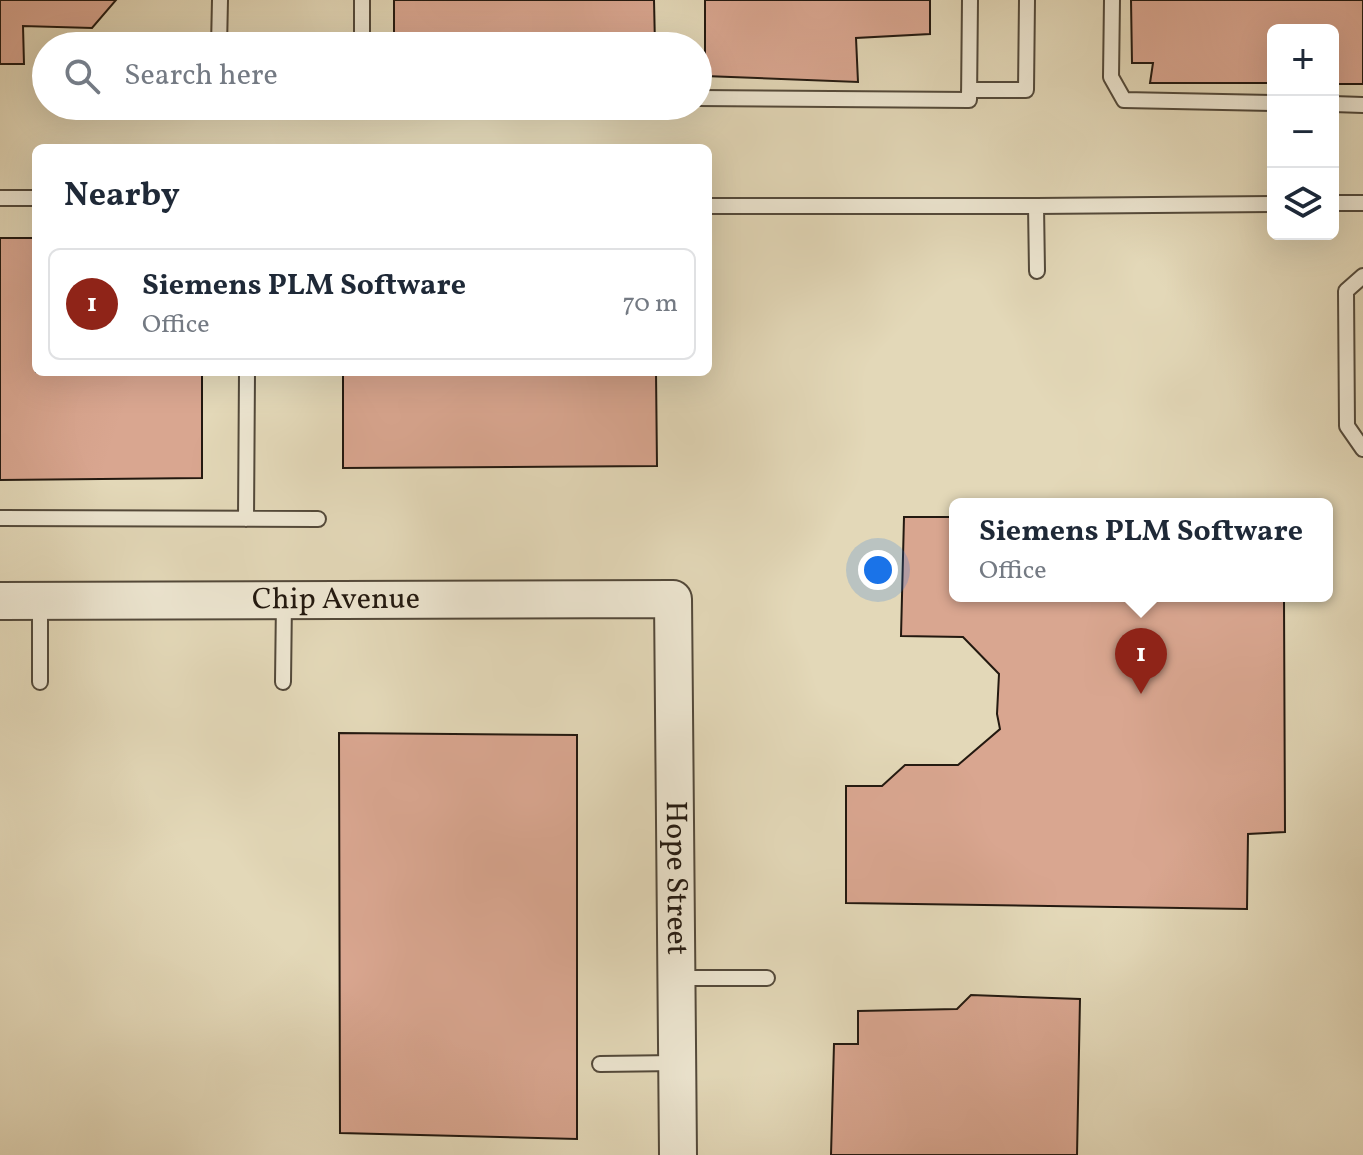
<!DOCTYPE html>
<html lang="en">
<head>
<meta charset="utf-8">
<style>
  :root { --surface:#fff; --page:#f6f6f7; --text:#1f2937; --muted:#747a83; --line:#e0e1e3; --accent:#8f2418 }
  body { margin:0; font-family:Vollkorn,serif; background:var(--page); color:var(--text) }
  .controls { position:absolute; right:24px; top:24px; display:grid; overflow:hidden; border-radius:12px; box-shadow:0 8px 32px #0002 }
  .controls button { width:72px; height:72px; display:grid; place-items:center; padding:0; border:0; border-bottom:2px solid var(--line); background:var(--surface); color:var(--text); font:40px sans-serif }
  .you { position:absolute; left:878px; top:570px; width:28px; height:28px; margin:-20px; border:6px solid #fff; border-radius:50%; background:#1a73e8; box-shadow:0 0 0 12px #1a73e833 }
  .badge { display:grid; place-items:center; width:52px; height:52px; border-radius:50%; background:var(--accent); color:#fff; font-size:26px; font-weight:700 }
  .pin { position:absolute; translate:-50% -66px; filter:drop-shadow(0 2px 4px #0008) }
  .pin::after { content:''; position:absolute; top:42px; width:28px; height:24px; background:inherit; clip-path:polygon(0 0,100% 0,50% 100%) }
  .popup { position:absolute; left:949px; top:498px; width:384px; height:104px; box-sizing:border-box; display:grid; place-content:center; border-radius:12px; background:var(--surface); filter:drop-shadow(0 2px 6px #0005); font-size:26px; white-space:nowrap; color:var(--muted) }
  .popup b { font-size:30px; color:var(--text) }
  .popup::after { content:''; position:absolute; left:50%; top:100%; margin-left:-16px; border:16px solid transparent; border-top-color:var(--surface) }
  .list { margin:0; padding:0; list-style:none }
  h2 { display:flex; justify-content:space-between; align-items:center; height:104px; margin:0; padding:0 32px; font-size:34px }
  h2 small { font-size:26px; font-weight:400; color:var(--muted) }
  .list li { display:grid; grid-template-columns:52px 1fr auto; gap:24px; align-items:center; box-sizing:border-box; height:112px; margin:0 16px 16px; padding:0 16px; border:2px solid var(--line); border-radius:12px }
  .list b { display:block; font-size:30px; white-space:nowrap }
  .list p { margin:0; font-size:26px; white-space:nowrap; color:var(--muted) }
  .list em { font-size:26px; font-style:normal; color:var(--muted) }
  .icon { flex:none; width:44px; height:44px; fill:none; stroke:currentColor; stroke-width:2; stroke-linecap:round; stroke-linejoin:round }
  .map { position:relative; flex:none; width:1363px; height:1155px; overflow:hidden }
  .search { position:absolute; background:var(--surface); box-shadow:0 8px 32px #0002; left:32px; top:32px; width:680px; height:88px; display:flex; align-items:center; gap:20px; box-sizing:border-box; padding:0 28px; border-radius:44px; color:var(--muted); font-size:30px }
  .panel { position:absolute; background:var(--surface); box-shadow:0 8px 32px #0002; left:32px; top:144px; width:680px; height:232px; border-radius:12px }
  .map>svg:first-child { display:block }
  .building { fill:#d9a690; stroke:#231910; stroke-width:2 }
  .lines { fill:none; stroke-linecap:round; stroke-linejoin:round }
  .service-casing { stroke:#53493a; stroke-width:18 }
  .tertiary-casing { stroke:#53493a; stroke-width:40 }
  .service { stroke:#ede6d1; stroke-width:14 }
  .tertiary { stroke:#ede6d1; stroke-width:36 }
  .labels { text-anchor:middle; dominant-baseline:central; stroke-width:7; stroke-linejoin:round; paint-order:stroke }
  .street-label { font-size:30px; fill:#231910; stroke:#ede6d1 }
</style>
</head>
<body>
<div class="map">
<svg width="1363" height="1155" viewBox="0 0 1363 1155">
  <rect width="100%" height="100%" fill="#e3d8b8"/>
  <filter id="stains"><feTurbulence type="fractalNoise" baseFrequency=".0025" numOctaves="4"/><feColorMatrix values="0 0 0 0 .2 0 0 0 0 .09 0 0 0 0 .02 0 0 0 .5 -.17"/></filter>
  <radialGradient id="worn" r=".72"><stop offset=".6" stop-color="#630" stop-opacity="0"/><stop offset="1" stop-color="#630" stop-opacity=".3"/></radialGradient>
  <!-- building -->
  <path class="building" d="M 0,0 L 116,0 L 92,28 L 23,26 L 24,64 L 0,64 Z
    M 394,0 L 654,0 L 655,46 L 406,46 L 394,40 Z
    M 705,0 L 930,0 L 930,34 L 856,38 L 858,82 L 705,76 Z
    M 1131,0 L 1363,0 L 1363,84 L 1333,84 L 1333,30 L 1273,30 L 1273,83 L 1150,83 L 1153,63 L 1132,63 Z
    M 0,238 L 36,238 L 36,372 L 202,372 L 202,478 L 0,480 Z
    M 343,372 L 656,372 L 657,466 L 343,468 Z
    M 904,517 L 955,517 L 955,596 L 1249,596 L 1249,599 L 1284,599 L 1285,832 L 1248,834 L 1247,909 L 846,903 L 846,786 L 882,786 L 905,765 L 958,765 L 1000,729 L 997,714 L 999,674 L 963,637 L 901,636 Z
    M 339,733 L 577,735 L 577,1139 L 340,1133 Z
    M 971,995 L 1080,999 L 1077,1155 L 831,1155 L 834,1044 L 858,1044 L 858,1011 L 957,1009 Z"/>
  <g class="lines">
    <!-- service casing -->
    <g class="service-casing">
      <path id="service" d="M 1112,0 L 1111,77 L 1124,100 L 1273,103
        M 219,46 L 220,0
        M 362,46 L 362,0
        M 969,90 L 1026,90 L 1027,0
        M 698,98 L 969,100 L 970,0
        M 1333,104 L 1363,105
        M 0,198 L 36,198
        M 1333,203 L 1363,203
        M 708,206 L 1036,206 L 1037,271
        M 1036,206 L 1273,204
        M 1363,276 L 1346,291 L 1347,426 L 1363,449
        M 0,518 L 318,519
        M 246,519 L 247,372
        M 40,602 L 40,682
        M 283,682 L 284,601
        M 677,978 L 767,978
        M 600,1064 L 676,1063"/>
    </g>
    <!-- tertiary casing -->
    <g class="tertiary-casing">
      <g id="tertiary">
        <path id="s1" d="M 0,601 L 673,599 L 678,1155"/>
      </g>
    </g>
    <!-- service -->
    <use href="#service" class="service"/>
    <!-- tertiary -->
    <use href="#tertiary" class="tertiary"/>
  </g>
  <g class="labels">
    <!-- street labels -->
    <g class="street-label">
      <text stroke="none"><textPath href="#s1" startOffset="336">Chip Avenue</textPath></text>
      <text stroke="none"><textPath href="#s1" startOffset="952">Hope Street</textPath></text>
    </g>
  </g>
  <rect width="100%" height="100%" filter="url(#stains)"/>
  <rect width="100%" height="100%" fill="url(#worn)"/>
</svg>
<div class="controls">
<button>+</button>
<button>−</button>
<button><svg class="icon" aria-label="layers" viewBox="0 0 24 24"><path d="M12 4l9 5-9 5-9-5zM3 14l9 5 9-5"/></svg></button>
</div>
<div class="you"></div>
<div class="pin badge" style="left:1141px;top:694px">1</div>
<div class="popup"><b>Siemens PLM Software</b>Office</div>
<div class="search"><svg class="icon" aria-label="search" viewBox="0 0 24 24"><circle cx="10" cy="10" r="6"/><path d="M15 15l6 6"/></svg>Search here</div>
<section class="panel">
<h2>Nearby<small></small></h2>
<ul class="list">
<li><span class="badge">1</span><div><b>Siemens PLM Software</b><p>Office</p></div><em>70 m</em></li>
</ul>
</section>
</div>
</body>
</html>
